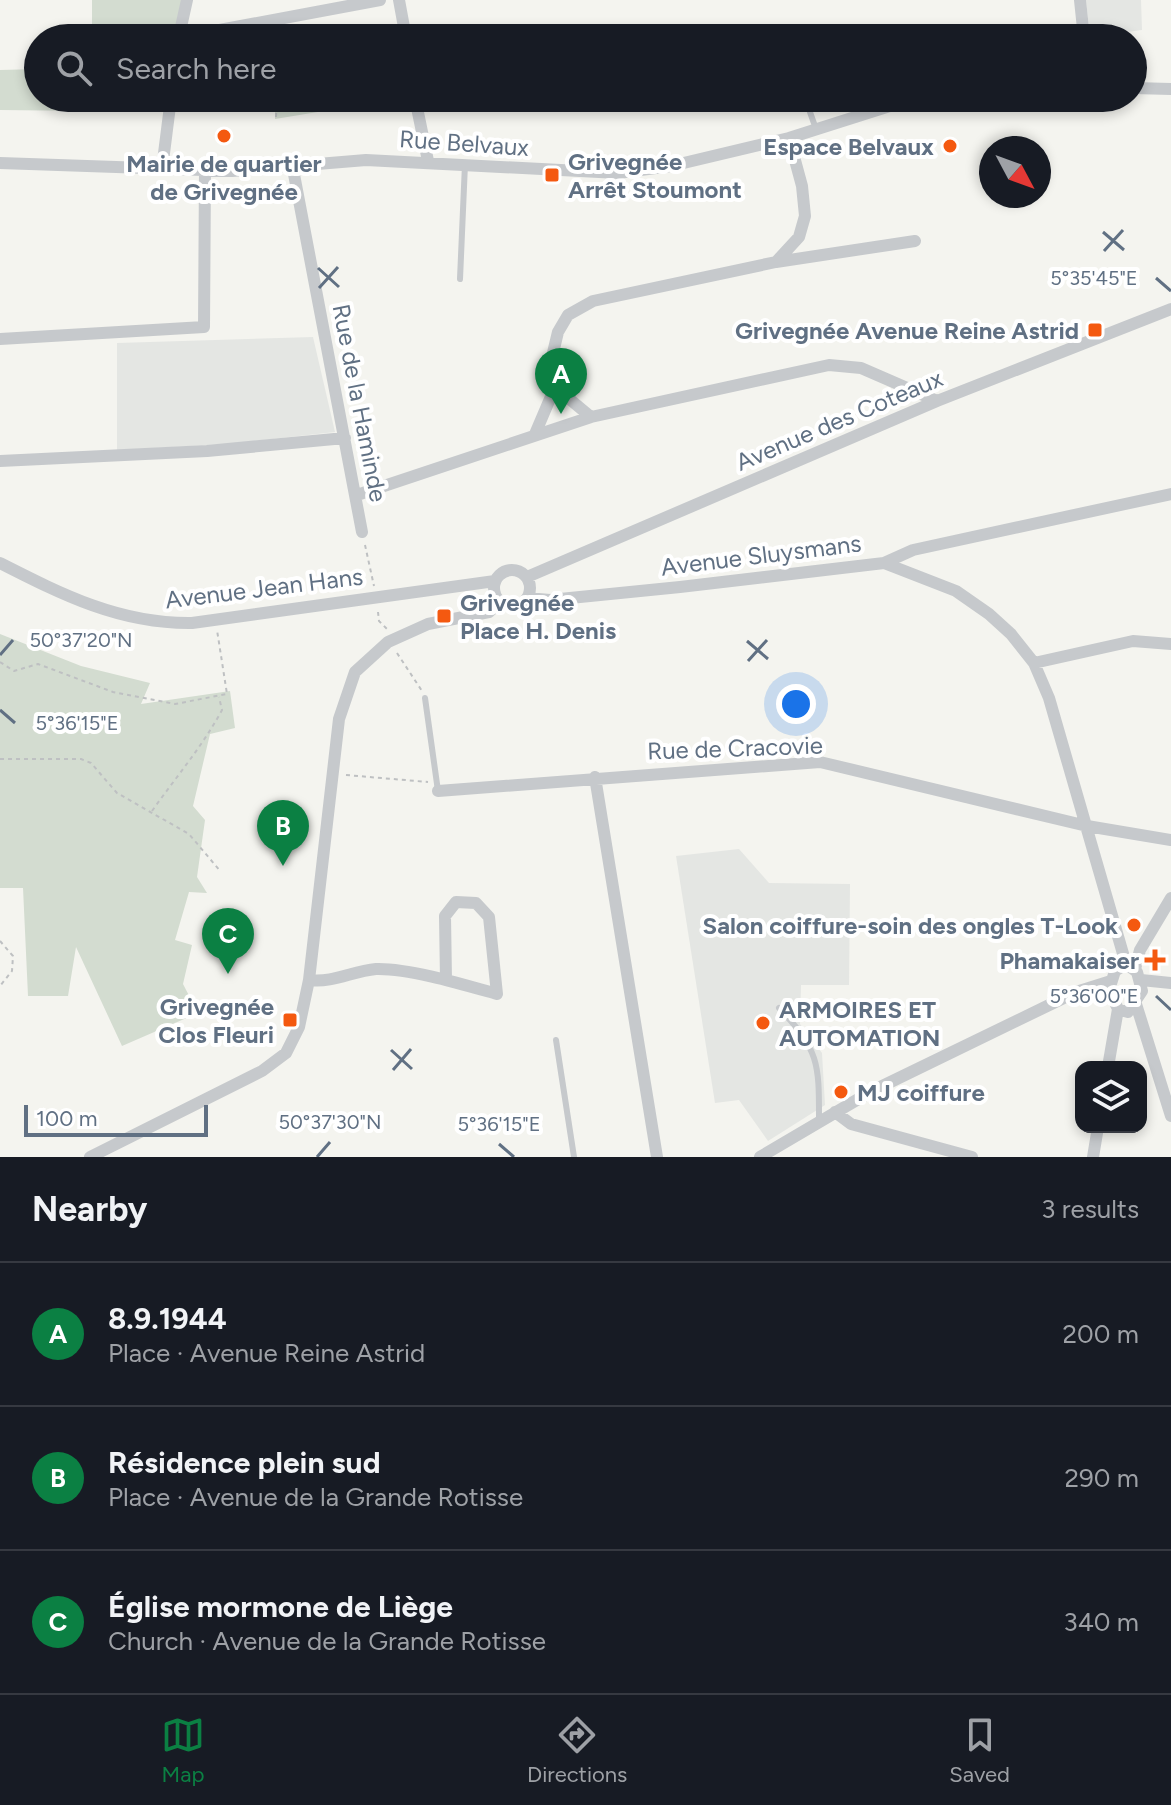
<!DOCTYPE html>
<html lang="en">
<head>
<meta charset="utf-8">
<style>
  :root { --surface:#171b24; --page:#242831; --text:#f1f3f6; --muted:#9ea1a6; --line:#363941; --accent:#0b8043 }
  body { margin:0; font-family:Figtree,sans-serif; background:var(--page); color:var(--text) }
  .controls { position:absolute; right:24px; bottom:24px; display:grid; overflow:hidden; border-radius:16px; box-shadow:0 4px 12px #0003 }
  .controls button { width:72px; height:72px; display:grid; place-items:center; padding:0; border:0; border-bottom:2px solid var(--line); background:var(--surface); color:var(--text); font:40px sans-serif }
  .compass { position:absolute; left:979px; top:136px; width:72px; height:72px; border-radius:50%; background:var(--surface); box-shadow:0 4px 12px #0003; rotate:131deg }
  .scale { position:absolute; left:24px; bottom:20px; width:184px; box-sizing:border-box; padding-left:8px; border:4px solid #607083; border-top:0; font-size:22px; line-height:28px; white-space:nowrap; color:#607083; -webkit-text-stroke:6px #fff; paint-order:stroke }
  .you { position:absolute; left:796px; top:704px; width:28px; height:28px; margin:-20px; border:6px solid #fff; border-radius:50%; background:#1a73e8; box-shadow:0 0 0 12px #1a73e833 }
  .badge { display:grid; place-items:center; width:52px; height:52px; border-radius:50%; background:var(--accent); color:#fff; font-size:26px; font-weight:700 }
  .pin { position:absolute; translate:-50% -66px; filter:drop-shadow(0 2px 4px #0008) }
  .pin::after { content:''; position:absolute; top:42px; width:28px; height:24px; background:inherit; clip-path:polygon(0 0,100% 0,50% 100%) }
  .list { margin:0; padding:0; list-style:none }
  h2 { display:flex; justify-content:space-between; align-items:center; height:104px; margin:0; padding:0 32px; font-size:34px }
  h2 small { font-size:26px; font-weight:400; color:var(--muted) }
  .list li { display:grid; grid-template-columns:52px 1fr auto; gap:24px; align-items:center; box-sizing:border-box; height:144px; padding:0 32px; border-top:2px solid var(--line) }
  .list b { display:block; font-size:30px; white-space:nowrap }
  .list p { margin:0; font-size:26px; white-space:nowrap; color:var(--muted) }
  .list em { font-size:26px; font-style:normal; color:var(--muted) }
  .icon { flex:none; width:44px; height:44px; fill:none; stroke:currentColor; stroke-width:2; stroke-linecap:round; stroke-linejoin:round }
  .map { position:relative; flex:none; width:1171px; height:1157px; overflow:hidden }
  .search { position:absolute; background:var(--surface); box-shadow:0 4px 12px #0003; left:24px; right:24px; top:24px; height:88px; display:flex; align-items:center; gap:20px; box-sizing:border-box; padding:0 28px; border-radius:44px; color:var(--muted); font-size:30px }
  .sheet { height:536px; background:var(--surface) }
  nav { display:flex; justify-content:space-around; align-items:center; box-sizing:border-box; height:112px; border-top:2px solid var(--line); background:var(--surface); font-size:22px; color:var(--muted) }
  nav a { display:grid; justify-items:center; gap:4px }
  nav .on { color:var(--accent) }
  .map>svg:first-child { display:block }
  .built { fill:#e4e6e3 }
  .green { fill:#d3dcd0 }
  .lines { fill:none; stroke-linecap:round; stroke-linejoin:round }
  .path { stroke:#bec0c2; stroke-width:2; stroke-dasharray:4 4; stroke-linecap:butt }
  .lane { stroke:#c6c9cc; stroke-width:6 }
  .street { stroke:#c6c9cc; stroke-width:12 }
  .ticks { fill:none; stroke:#607083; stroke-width:3 }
  .poi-dot { fill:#f45910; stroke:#fff; stroke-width:3 }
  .labels { text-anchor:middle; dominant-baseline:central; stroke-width:8; stroke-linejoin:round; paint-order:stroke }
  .street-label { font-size:24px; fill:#607083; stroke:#fff }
  .poi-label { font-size:24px; font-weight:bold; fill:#607083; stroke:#fff; text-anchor:end }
  .ticks-label { font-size:20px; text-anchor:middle; fill:#607083; stroke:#fff; stroke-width:8; stroke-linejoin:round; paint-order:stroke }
</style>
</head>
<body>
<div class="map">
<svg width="1171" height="1157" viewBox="0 0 1171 1157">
  <rect width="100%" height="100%" fill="#f4f4ef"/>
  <!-- built -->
  <path class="built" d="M 1086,0 L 1141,0 L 1142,30 L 1090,37 Z
    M 313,337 L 335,432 L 226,444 L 117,450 L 117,343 Z
    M 739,849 L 769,883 L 850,884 L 849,985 L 801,985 L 800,1024 L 822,1053 L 825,1105 L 768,1141 L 739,1100 L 715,1103 L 676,856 Z"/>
  <!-- green -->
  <path class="green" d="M 92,0 L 183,0 L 178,38 L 92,38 Z
    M 38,69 L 38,98 L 171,98 L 168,112 L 0,110 L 0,70 Z
    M 275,98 L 327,98 L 330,110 L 275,119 Z
    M 0,634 L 81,666 L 150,683 L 141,704 L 230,691 L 235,728 L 210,734 L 193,806 L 205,820 L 197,877 L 207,893 L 189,892 L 175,940 L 192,945 L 183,984 L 198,1013 L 122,1046 L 76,947 L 68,996 L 28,996 L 23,888 L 0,888 Z"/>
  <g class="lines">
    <!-- path -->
    <path class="path" d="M 276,117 L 277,98
      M 365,545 L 374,586
      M 378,612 L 379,621 L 387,629
      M 397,653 L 422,691
      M 0,662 L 14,671 L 38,664 L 113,692 L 175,704 L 227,694 L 217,630
      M 0,759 L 81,759 L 91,763 L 117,793 L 189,834 L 221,872
      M 346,775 L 428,782
      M 152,811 C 176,777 202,747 222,710 L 219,697
      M 0,941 L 13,956 L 12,971 L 0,986"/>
    <!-- lane -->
    <path class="lane" d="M 805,98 L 816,129
      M 460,279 L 465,164
      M 425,698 L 438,791
      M 779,1008 C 820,1051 819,1064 819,1122
      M 556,1040 L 574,1157"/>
    <!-- street -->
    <path class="street" d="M 399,0 L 406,38
      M 1080,0 L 1084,38
      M 180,31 L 209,32 L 380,0
      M 179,36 L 187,0
      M 1133,88 L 1171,89
      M 415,98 L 428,161
      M 0,163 L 232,171 L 366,160 L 618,173 L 671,166 L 789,138 L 915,98
      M 162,169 L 171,98
      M 293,169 L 362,532
      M 776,262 L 915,241
      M 0,339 L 204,327 L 205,170
      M 555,387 L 591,417
      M 535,434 L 555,387 L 552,357 L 558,332 L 568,315 L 593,301 L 776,262 L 799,237 L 805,216 L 802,186 L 789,138
      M 0,461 L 207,451 L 345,438
      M 357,495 L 591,417 L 829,365 L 861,368 L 937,401
      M 0,563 C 63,595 120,624 192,623 L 495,581
      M 884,563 L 913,550 L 1171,494
      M494 588a18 18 0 1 1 36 0a18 18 0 1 1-36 0Z
      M 527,577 L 937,401 L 1171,309
      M 527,598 L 550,600 L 680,587 L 884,563 L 956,591 L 989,614 L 1011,634 L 1034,663 L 1049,698 L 1126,964
      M 1034,663 L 1133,641 L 1171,644
      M 595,777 L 657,1157
      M 438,791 L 820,762 L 1087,826 L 1171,840
      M 1126,964 L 1137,972 L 1142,991 L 1128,1012 L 1118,1009 L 1109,990 L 1115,971 Z
      M 1135,969 L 1140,950 L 1171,898
      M 309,980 C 334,983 352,971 376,969 C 409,968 465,985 497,994 L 489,917 L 476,903 L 456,902 L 445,916 L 446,980
      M 1141,980 L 1171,983
      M 1136,1004 L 1171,1116
      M 1108,1067 L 1118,1009
      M 835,1112 L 851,1124 L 972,1157
      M 90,1157 L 262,1071 L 286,1053 L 299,1027 L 309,980 L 339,719 L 355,672 L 388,642 L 428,624 L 489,612 L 500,602
      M 760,1157 L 872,1091 L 1076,992 L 1111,981
      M 1093,1157 L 1098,1127"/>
  </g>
  <!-- ticks -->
  <path class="ticks" d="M 1103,232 L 1124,250M 1104,251 L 1123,230M 318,268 L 339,287M 1156,278 L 1171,291M 319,288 L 338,267M 747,641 L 768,659M 0,655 L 13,640M 748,661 L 767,640M 0,710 L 15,723M 1156,996 L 1171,1010M 391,1050 L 412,1069M 393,1070 L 411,1049M 499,1144 L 514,1157M 317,1157 L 330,1142"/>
  <!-- markers -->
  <g class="poi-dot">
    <circle cx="224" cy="136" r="8"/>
    <circle cx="950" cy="146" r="8"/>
    <rect x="544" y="167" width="16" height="16" rx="4"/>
    <rect x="1087" y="322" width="16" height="16" rx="4"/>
    <rect x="436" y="608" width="16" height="16" rx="4"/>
    <circle cx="1134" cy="925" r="8"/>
    <path d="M1151 948h8v8h8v8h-8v8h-8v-8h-8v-8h8z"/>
    <rect x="282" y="1012" width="16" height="16" rx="4"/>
    <circle cx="763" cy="1023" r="8"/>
    <circle cx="841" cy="1092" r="8"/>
  </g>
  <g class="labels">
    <!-- street labels -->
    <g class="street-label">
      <text transform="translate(464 143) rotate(4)">Rue Belvaux</text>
      <text transform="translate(360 403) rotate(79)">Rue de la Haminde</text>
      <text transform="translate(839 420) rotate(-23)">Avenue des Coteaux</text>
      <text transform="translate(761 555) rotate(-7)">Avenue Sluysmans</text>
      <text transform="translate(264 588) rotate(-7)">Avenue Jean Hans</text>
      <text transform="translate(735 748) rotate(-2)">Rue de Cracovie</text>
    </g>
    <!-- poi labels -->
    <g class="poi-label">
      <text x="934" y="146">Espace Belvaux</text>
      <text x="568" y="161" text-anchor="start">Grivegnée<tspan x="568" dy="28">Arrêt Stoumont</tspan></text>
      <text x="224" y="163" text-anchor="middle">Mairie de quartier<tspan x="224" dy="28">de Grivegnée</tspan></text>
      <text x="1079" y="330">Grivegnée Avenue Reine Astrid</text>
      <text x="460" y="602" text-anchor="start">Grivegnée<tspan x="460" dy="28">Place H. Denis</tspan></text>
      <text x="1118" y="925">Salon coiffure-soin des ongles T-Look</text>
      <text x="1139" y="960">Phamakaiser</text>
      <text x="274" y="1006">Grivegnée<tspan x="274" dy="28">Clos Fleuri</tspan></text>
      <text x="779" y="1009" text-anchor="start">ARMOIRES ET<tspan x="779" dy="28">AUTOMATION</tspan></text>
      <text x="857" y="1092" text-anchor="start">MJ coiffure</text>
    </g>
  </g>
  <g class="ticks-label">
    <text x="1094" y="285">5°35'45"E</text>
    <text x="81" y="647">50°37'20"N</text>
    <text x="77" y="730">5°36'15"E</text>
    <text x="1094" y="1003">5°36'00"E</text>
    <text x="330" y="1129">50°37'30"N</text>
    <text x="499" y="1131">5°36'15"E</text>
  </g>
</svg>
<div class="controls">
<button><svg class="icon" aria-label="layers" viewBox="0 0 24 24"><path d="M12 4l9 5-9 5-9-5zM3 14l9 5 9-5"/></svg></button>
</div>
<svg class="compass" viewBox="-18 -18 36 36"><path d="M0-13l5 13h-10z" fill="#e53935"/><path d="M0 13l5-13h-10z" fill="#9ea1a6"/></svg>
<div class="scale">100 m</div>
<div class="you"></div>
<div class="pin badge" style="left:561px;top:414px">A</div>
<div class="pin badge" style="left:283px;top:866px">B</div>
<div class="pin badge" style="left:228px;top:974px">C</div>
<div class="search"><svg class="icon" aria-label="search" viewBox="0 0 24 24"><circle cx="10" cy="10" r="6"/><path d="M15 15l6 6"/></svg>Search here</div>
</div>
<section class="sheet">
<h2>Nearby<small>3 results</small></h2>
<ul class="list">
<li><span class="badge">A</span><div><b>8.9.1944</b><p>Place · Avenue Reine Astrid</p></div><em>200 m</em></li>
<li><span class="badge">B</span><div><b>Résidence plein sud</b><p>Place · Avenue de la Grande Rotisse</p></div><em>290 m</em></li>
<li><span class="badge">C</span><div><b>Église mormone de Liège</b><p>Church · Avenue de la Grande Rotisse</p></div><em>340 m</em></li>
</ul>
</section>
<nav>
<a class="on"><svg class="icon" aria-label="map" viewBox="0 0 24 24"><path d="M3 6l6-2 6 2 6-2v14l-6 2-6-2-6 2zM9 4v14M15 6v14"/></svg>Map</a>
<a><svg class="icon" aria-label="directions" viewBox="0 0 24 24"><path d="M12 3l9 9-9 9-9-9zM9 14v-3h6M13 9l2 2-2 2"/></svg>Directions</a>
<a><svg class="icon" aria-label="saved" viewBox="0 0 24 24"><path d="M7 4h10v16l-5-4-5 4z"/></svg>Saved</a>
</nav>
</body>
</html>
